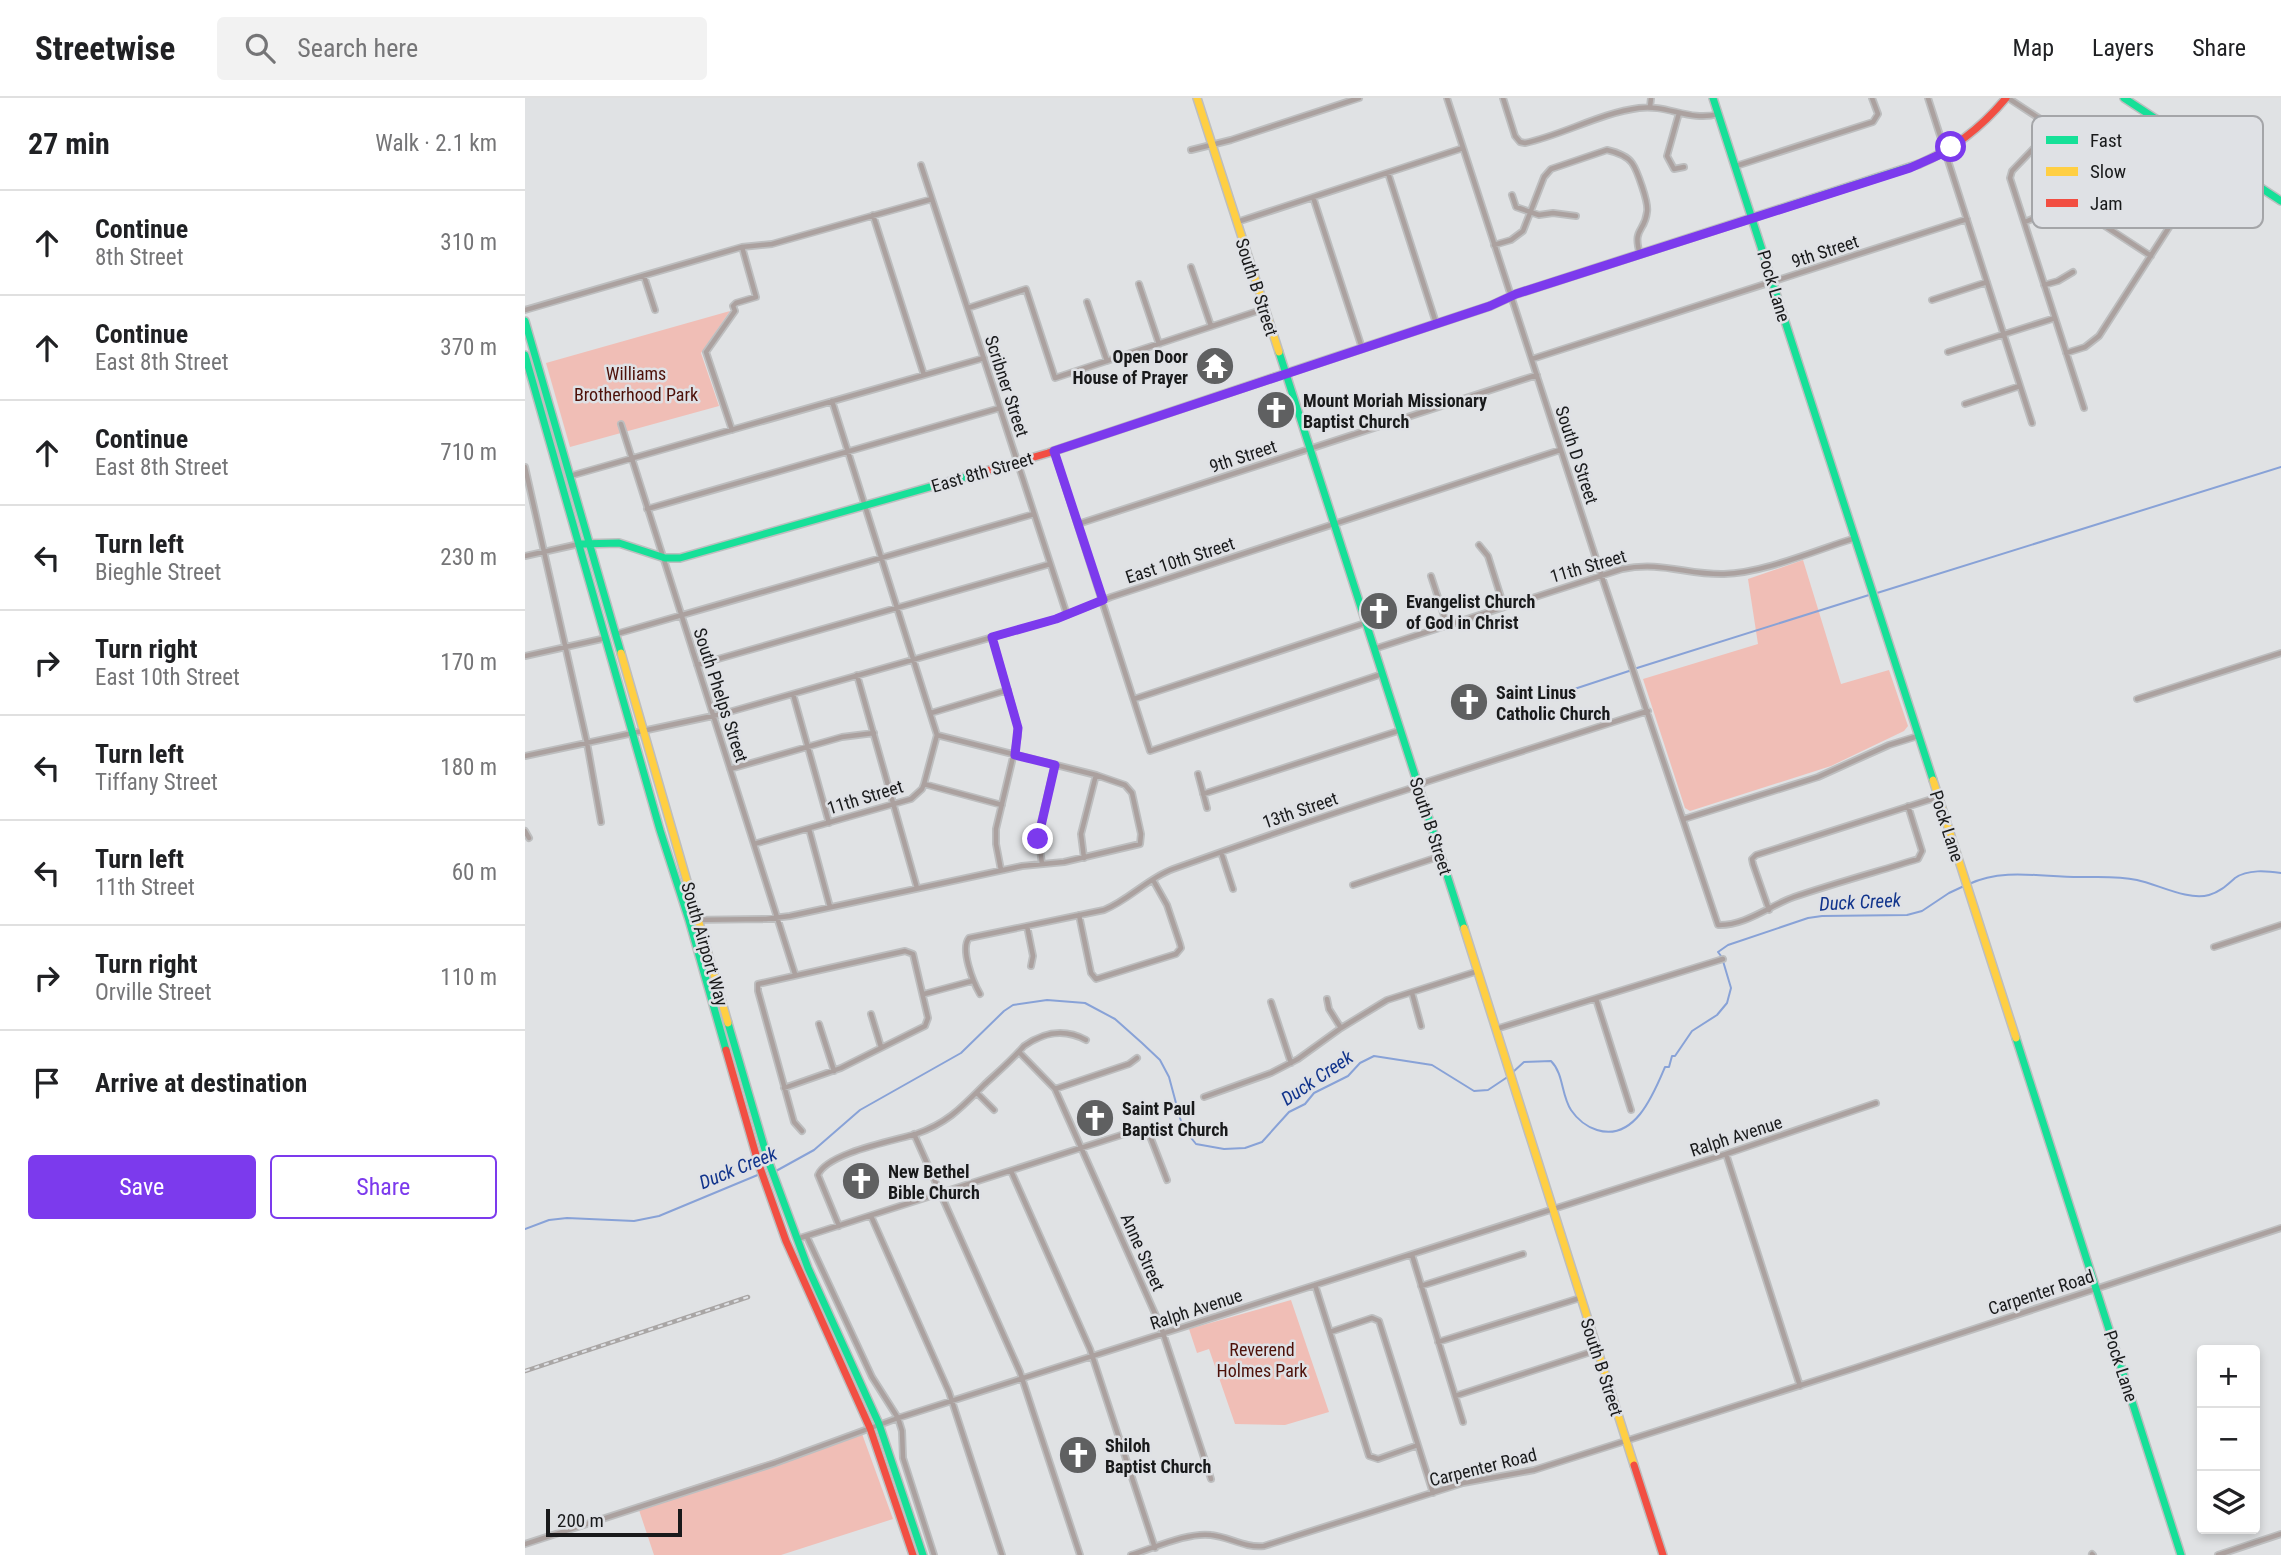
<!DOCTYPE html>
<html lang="en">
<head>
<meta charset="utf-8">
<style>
  :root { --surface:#fff; --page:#f2f2f2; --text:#202124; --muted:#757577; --line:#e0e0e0; --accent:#7c3aed }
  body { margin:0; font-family:"Roboto Condensed",sans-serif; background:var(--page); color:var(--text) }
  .controls { position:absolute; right:21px; bottom:21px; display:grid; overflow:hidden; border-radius:7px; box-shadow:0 4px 10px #0003 }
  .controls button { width:63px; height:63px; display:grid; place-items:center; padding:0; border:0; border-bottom:2px solid var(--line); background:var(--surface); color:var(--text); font:35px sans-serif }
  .scale { position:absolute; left:21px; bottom:18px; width:136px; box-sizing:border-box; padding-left:7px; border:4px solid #191a1b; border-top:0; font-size:19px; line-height:24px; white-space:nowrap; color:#191a1b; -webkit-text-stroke:5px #dfe1e5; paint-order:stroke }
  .stop { position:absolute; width:21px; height:21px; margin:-16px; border:5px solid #7c3aed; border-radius:50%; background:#fff }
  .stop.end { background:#7c3aed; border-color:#fff; box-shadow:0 2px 7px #0008 }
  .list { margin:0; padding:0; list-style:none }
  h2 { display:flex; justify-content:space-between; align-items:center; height:91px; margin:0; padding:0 28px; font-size:30px }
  h2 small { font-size:23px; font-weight:400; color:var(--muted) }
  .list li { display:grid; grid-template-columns:46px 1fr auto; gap:21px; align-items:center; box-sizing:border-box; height:105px; padding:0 28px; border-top:2px solid var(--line) }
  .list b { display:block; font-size:26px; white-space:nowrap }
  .list p { margin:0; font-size:23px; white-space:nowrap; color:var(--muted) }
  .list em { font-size:23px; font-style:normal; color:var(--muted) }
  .actions { display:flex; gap:14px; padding:21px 28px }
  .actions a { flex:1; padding:16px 0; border:2px solid var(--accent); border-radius:7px; text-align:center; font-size:24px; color:var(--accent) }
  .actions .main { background:var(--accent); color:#fff }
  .icon { flex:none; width:38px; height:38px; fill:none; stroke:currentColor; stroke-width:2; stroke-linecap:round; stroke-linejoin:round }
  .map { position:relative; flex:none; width:1756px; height:1457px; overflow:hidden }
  header { display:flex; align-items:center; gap:42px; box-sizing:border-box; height:98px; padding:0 35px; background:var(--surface); border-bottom:2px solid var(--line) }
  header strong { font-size:33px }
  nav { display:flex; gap:38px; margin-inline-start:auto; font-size:24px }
  .search { width:490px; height:63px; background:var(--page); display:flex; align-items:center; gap:18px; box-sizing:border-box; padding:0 24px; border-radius:7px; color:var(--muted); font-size:26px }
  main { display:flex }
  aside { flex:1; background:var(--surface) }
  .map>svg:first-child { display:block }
  .green { fill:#f0beb6 }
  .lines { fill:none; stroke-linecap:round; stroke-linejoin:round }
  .stream { stroke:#88a2d7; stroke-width:2 }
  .street-casing { stroke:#bdbebf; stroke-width:8 }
  .fast-casing { stroke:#bdbebf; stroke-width:10 }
  .slow-casing { stroke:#bdbebf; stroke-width:10 }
  .jam-casing { stroke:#bdbebf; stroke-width:10 }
  .street { stroke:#aba19f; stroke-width:4.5 }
  .fast { stroke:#16e098; stroke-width:7 }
  .slow { stroke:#ffcf43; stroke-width:7 }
  .jam { stroke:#f24e42; stroke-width:7 }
  .rail-casing { stroke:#a9a6a5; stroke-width:4.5 }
  .rail { stroke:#dfe1e5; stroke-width:2; stroke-dasharray:5; stroke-linecap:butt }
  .route { stroke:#7c3aed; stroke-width:9 }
  .labels { text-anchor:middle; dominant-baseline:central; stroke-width:5; stroke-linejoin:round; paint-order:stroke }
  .street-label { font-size:18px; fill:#191a1b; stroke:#dfe1e5 }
  .poi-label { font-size:18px; font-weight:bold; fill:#191a1b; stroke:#dfe1e5; text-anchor:start }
  .park-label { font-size:18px; fill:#4d1109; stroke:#dfe1e5 }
  .water-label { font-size:19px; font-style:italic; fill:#11348c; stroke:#dfe1e5 }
  .key { fill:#dfe1e5; stroke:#a4a5a8; stroke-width:2 }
  .key-label { font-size:19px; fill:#191a1b }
</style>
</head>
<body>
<header>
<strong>Streetwise</strong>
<div class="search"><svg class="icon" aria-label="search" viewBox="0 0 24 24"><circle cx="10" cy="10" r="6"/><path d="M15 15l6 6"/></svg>Search here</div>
<nav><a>Map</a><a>Layers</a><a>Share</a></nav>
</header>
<main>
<aside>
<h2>27 min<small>Walk · 2.1 km</small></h2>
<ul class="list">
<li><svg class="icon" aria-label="ahead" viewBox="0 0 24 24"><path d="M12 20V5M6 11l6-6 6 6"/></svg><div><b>Continue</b><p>8th Street</p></div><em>310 m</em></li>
<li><svg class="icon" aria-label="ahead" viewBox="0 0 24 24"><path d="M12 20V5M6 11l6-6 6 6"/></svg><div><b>Continue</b><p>East 8th Street</p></div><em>370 m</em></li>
<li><svg class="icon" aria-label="ahead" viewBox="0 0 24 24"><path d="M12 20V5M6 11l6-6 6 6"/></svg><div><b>Continue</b><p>East 8th Street</p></div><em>710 m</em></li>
<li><svg class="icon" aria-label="left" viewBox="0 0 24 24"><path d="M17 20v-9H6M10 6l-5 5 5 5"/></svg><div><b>Turn left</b><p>Bieghle Street</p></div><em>230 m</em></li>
<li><svg class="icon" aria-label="right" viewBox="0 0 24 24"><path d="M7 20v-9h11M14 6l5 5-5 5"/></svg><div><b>Turn right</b><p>East 10th Street</p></div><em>170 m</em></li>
<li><svg class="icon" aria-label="left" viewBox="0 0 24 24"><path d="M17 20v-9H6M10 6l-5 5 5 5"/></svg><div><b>Turn left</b><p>Tiffany Street</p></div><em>180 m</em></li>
<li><svg class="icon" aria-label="left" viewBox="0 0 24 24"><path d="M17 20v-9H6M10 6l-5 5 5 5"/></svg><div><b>Turn left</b><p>11th Street</p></div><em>60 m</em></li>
<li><svg class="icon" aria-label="right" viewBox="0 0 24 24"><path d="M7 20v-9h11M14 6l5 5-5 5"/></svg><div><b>Turn right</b><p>Orville Street</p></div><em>110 m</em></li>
<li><svg class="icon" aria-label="arrive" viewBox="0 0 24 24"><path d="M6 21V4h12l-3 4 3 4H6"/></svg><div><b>Arrive at destination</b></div></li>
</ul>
<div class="actions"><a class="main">Save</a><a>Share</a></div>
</aside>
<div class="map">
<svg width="1756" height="1457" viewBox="0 0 1756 1457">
  <rect width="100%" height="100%" fill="#e0e2e4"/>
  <!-- green -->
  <path class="green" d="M 205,213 L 176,255 L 194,308 L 45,349 L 21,265 Z
    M 1278,462 L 1316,586 L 1364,572 L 1383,628 L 1379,633 L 1306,668 L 1165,713 L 1160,710 L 1118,581 L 1233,546 L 1223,481 Z
    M 766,1202 L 804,1314 L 760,1327 L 710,1326 L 684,1251 L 672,1255 L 664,1231 Z
    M 336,1333 L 368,1421 L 256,1457 L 129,1457 L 112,1406 Z"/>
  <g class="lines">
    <!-- stream -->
    <path class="stream" d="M 1352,495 L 1756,369
      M 1112,570 L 1344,497
      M 1022,600 L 1107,572
      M 1444,786 C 1480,769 1520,780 1559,779 C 1577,779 1594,778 1612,782 C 1632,786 1663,803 1684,797 C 1695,794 1702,787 1710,780 C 1723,771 1742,773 1756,775
      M 1196,858 L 1193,854 L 1203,847 L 1283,820 L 1297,818 L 1382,817 L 1397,813 L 1424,795 L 1439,788
      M 988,974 L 999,964 L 1026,963 C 1039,976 1036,997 1046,1012 C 1052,1021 1062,1029 1072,1032 C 1110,1044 1129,995 1140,969 L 1144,969 L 1147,958 L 1150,958 L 1167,933 L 1192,917 L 1202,905 L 1206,890 L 1198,863
      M 251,1073 L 289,1052 L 335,1012 L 436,955 L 479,913 L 488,907 L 522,902 L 560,905 L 590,921 L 617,945 L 635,962 L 644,979 L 655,1020 L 659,1031 L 671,1046 L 699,1051 L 720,1050 L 737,1044 L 764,1014 L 780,1006 L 789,995 L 823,978 L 835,965 L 849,958 L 907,967 L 949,993 L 963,992 L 984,978
      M 0,1131 L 24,1122 L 42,1120 L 109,1123 L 134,1118 L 235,1076"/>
    <!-- street casing -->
    <g class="street-casing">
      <path id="street" d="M 922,0 L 1076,476 L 1193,827 C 1220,828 1244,808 1269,799 C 1310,785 1351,774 1393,761 L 1397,753 L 1383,708
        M 978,0 L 990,38 L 995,44 L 1000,45 C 1038,37 1075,15 1114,10 C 1142,6 1165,24 1193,16
        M 1403,0 L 1507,325
        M 1483,0 L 1655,112
        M 1125,9 L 1126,0
        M 1154,15 L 1142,58 L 1149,71 L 1159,69
        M 1528,30 L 1487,73 L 1485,80 L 1559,310
        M 666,52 L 706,42 L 834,0
        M 396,67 L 542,517
        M 1211,68 L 1348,24 L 1353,16 L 1347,0
        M 863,75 L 911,225
        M 987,97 L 991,109 L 1014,117 L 1028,115 L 1051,118
        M 788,99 L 837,250
        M 348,117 L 399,277
        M 712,124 L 938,50
        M 1500,124 L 1523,114 L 1537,100 L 1626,158
        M 969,147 L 986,142 L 998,133 L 1019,79 L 1026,71 L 1082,52 C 1091,54 1102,58 1107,65 C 1112,72 1124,105 1122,114 C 1120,134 1107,130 1115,156
        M 666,169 L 686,228
        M 119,178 L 130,212
        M 614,186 L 634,246
        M 1519,187 L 1533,183 L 1548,174
        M 1407,202 L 1462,184
        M 562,204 L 582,263
        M 443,210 L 501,191 L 530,280 L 739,211
        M 0,212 L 217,149 L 247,146 L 407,101
        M 1423,254 L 1530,220
        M 1541,255 L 1560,249 L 1574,238 L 1690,58
        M 1007,261 L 1442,121
        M 307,303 L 412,637
        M 1440,306 L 1495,288
        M 96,326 L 270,876
        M 207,332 L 181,254 L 210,213 L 208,208 L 211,205 L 231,199 L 217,149
        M 529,353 L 625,653 L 857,576
        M 0,369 L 62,645 L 76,724
        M 45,378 L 459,260
        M 122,411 L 475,310
        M 553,426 L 1012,277
        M 954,447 L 963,458 L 979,509
        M 0,458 L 54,446
        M 906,478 L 922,527
        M 91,536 L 509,416
        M 467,539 L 492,626 L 493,638 L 471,731 L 471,746 L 476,772
        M 849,551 L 1097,471 C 1137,463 1162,477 1199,476 C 1239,475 1291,452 1330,440
        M 0,558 L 81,540
        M 172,567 L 525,466
        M 332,577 L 392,790
        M 268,596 L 304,725
        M 609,601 L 840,525
        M 1612,601 L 1756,555
        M 406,615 L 483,592
        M 0,658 L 197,616 L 531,521 L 586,499 L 1035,352
        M 205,671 L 317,639 L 349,635
        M 673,676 L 682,710
        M 399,686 L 477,707
        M 678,696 L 876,632
        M 1159,721 L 1293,679 L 1364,647 L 1393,638
        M 284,731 L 305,809
        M 0,733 L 4,740
        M 229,746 L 386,701 L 397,691 L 399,686 L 412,637
        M 696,754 L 708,791
        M 559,760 L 556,736 L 571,677
        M 517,766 L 513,737 L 530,667
        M 828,787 L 916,758
        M 1244,812 L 1228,766 L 1227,761 L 1231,757 L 1413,699
        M 554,817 L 566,875 L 571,881 L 651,856 L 656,850 L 655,846 L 642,807 L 628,782
        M 164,822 L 241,821 L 265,818 L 497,768 L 539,764 L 615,746 L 616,736 L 607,695 L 600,687 L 571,677 L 412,637
        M 502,828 L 508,858 L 506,868
        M 1689,849 L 1756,827
        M 887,895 L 896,928
        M 399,896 L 447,883
        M 455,896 C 448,884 435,851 444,840 L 579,812 C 604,802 623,780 648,771 C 729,742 811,714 893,688 L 901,684 L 1123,613
        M 802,901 L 804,911 L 816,930
        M 1071,901 L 1106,1012
        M 746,904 L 766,965
        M 346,916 L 356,949
        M 294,926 L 309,973
        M 971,931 L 1198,861
        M 494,954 L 530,991 L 636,1229 L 686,1381
        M 259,990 L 316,970 L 400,928 L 403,920 L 388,856 L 380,853 L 233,886 L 233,893 L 269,1024 L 277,1033
        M 530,991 L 604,966 L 612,960
        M 452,995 L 469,1012
        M 679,999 L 746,975 L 773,961 L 816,930 L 862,902 L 953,873
        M 389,1036 L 495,1274 L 555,1457
        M 1201,1056 L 1275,1288
        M 486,1073 L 565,1251 L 630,1450
        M 346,1118 L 424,1294 L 477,1457
        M 314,1128 L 293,1077 C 302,1055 368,1043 391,1036 C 423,1025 437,1009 460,986 C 473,974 487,962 499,948 C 519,934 539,930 561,942
        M 282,1139 L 347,1279 L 373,1320 L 377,1333 L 378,1360 L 409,1457
        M 272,1141 L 615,1031 L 623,1033 L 642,1082
        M 887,1157 L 938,1324
        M 790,1187 L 844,1358 L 853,1361 L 893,1347
        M 896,1188 L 998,1156
        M 805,1234 L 847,1220 L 854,1223 L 908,1395
        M 913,1244 L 1055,1200
        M 930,1298 L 1072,1252
        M 0,1446 L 250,1365 L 373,1320 L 1201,1056 L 1351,1005
        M 1567,1456 L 1568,1457
        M 606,1457 C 629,1450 663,1434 686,1437 C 705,1439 719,1450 739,1448 L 938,1385 L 1009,1372 L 1330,1270 L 1756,1130
        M 1693,1457 L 1756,1436"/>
    </g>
    <!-- fast casing -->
    <g class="fast-casing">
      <path id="fast" d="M 1188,0 L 1408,682
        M 1599,0 L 1756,103
        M 0,223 L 96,555
        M 754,254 L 939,830
        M 0,257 L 135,732 L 164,822 L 201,952
        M 750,279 L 965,208 L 991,196 L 1394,66
        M 55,446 L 94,445 L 140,460 L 155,460 L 454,375
        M 203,925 L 243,1062 L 283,1170 L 354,1326 L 398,1457
        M 1491,940 L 1656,1457"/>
    </g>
    <!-- slow casing -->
    <g class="slow-casing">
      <path id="slow" d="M 672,0 L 754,254
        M 96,555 L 203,925
        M 1408,682 L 1491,940
        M 939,830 L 1109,1367"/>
    </g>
    <!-- jam casing -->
    <g class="jam-casing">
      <path id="jam" d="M 1394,66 C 1429,51 1457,29 1481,0
        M 454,375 L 523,355 L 750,279
        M 201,952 L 233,1064 L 261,1143 L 345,1330 L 388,1457
        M 1109,1367 L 1138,1457"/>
    </g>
    <!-- street -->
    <use href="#street" class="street"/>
    <!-- fast -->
    <use href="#fast" class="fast"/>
    <!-- slow -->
    <use href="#slow" class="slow"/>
    <!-- jam -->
    <use href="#jam" class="jam"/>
    <!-- rail casing -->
    <g class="rail-casing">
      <path id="rail" d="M 0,1273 L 223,1199"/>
    </g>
    <!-- rail -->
    <use href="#rail" class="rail"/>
  </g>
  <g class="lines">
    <!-- route -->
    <path class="route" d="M 513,741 L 530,667 L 490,657 L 493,630 L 467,539 L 531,521 L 578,502 L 529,353 L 965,208 L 991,196 L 1385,70 L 1414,57 L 1426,49"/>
  </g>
  <!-- icons -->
  <defs>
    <g id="temple-disc" transform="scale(2.0125)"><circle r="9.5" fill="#5f6061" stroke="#dfe1e5"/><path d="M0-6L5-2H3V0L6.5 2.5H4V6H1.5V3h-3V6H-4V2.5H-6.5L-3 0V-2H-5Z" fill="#fff"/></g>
    <g id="church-disc" transform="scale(2.0125)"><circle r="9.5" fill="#5f6061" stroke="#dfe1e5"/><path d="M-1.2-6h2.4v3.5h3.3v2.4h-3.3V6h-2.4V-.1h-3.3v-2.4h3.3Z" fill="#fff"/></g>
  </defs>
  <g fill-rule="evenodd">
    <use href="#temple-disc" x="690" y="268"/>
    <use href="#church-disc" x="751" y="312"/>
    <use href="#church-disc" x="854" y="513"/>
    <use href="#church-disc" x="944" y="604"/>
    <use href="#church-disc" x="570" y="1020"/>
    <use href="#church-disc" x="336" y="1083"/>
    <use href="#church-disc" x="553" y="1357"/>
  </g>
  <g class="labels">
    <!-- street labels -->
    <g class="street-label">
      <text transform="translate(1300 153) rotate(-18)">9th Street</text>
      <text transform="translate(1249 188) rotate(73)">Pock Lane</text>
      <text transform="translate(732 189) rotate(72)">South B Street</text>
      <text transform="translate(482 288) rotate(72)">Scribner Street</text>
      <text transform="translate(1052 357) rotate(72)">South D Street</text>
      <text transform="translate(718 358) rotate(-18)">9th Street</text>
      <text transform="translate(457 374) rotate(-16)">East 8th Street</text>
      <text transform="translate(655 462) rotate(-18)">East 10th Street</text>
      <text transform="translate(1063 468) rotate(-16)">11th Street</text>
      <text transform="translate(196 597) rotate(72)">South Phelps Street</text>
      <text transform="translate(340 699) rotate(-17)">11th Street</text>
      <text transform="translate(775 712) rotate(-19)">13th Street</text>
      <text transform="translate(906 728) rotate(72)">South B Street</text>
      <text transform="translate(1422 728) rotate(72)">Pock Lane</text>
      <text transform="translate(180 846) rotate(74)">South Airport Way</text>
      <text transform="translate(1211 1038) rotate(-18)">Ralph Avenue</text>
      <text transform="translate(618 1154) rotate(66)">Anne Street</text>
      <text transform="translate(1516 1194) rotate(-18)">Carpenter Road</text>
      <text transform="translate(671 1211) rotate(-18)">Ralph Avenue</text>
      <text transform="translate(1596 1268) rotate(72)">Pock Lane</text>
      <text transform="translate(1077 1269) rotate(72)">South B Street</text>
      <text transform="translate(958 1369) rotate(-14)">Carpenter Road</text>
    </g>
    <!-- poi labels -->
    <g class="poi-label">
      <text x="663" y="258" text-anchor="end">Open Door<tspan x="663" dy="21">House of Prayer</tspan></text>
      <text x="778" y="302">Mount Moriah Missionary<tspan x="778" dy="21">Baptist Church</tspan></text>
      <text x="881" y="503">Evangelist Church<tspan x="881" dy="21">of God in Christ</tspan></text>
      <text x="971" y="594">Saint Linus<tspan x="971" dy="21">Catholic Church</tspan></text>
      <text x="597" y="1010">Saint Paul<tspan x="597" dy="21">Baptist Church</tspan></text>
      <text x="363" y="1073">New Bethel<tspan x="363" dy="21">Bible Church</tspan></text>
      <text x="580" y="1347">Shiloh<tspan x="580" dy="21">Baptist Church</tspan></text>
    </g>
    <!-- park labels -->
    <g class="park-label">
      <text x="111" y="275">Williams<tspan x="111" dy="21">Brotherhood Park</tspan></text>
      <text x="737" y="1251">Reverend<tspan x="737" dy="21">Holmes Park</tspan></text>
    </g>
    <!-- water labels -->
    <g class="water-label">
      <text transform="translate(1335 804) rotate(-3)">Duck Creek</text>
      <text transform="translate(792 980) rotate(-34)">Duck Creek</text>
      <text transform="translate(213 1070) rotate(-22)">Duck Creek</text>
    </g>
  </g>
  <!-- legend -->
  <rect x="1507" y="18" width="231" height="112" rx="10" class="key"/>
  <rect x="1521" y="38" width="32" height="8" fill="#16e098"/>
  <rect x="1521" y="69" width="32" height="9" fill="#ffcf43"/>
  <rect x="1521" y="101" width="32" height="8" fill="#f24e42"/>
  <g class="key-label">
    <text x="1565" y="49">Fast</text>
    <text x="1565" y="80">Slow</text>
    <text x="1565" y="112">Jam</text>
  </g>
</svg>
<div class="controls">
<button>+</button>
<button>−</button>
<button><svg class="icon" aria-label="layers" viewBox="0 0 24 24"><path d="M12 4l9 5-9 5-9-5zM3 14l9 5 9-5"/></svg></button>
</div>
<div class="scale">200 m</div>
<div class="stop" style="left:1426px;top:49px"></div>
<div class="stop end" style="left:513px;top:741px"></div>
</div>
</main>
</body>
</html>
